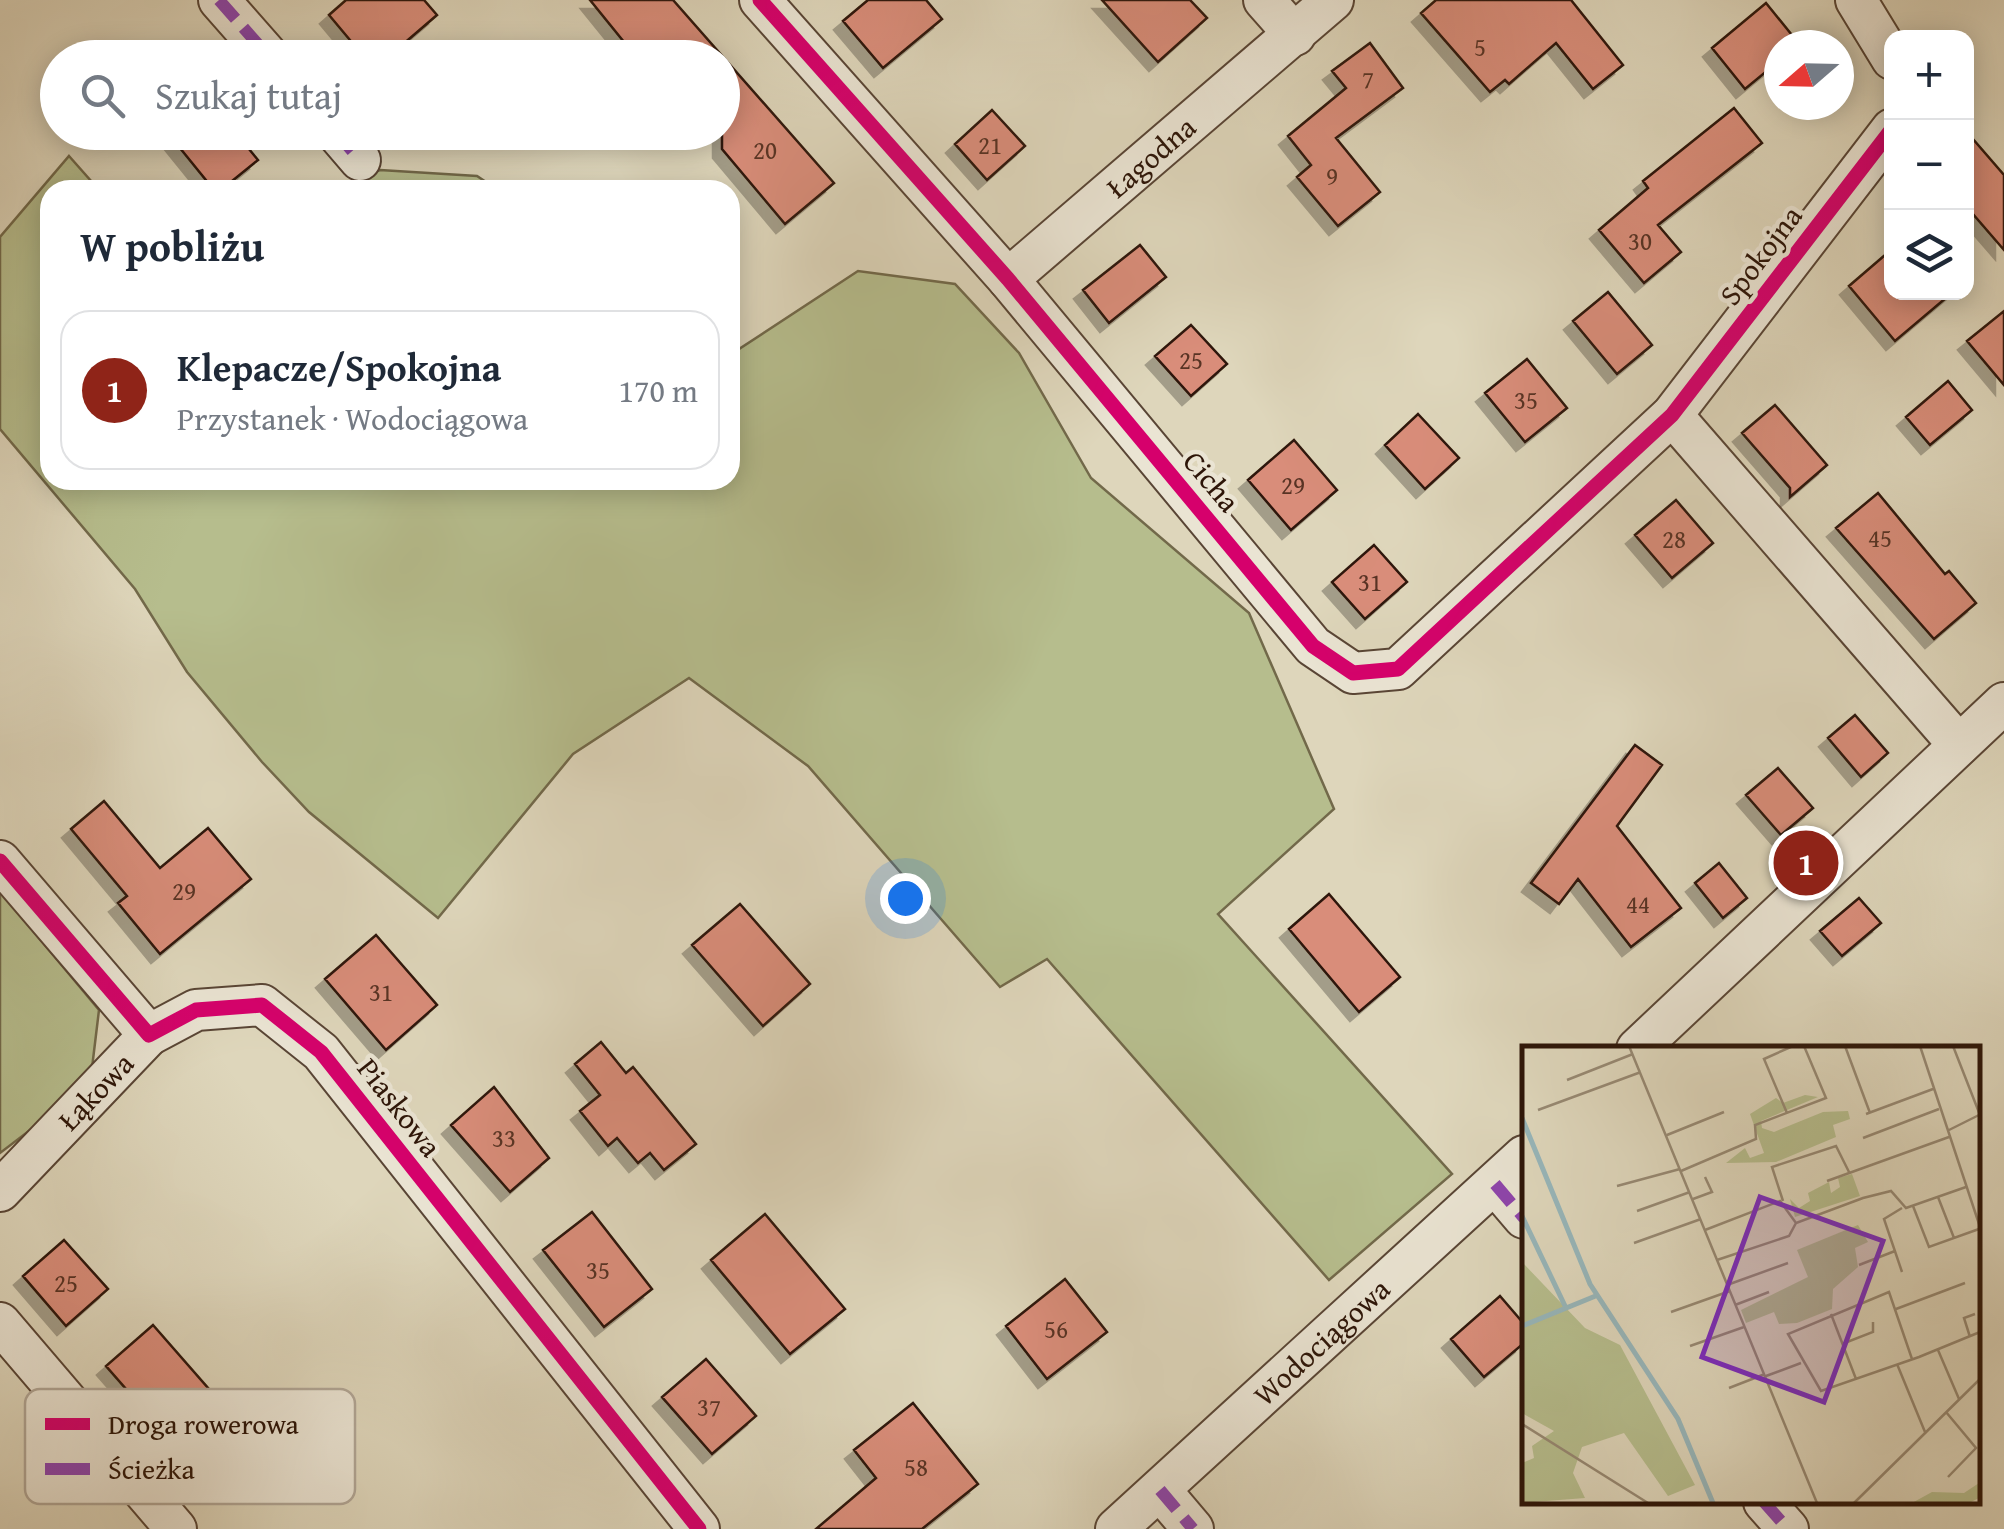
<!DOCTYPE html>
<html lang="pl">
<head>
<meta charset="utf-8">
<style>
  :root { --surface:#fff; --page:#f2f2f3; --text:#1f2937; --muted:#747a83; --line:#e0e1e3; --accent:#8f2418 }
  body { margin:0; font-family:"Gentium Book Plus",serif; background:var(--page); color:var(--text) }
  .controls { position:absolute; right:30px; top:30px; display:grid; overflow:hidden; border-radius:20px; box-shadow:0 5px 25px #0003 }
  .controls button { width:90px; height:90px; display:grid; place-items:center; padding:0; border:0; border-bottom:2px solid var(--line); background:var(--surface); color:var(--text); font:50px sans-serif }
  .compass { position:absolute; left:1764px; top:30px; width:90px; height:90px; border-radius:50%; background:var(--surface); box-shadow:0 5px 25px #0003; rotate:250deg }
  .you { position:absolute; left:905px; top:898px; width:35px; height:35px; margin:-25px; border:8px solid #fff; border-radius:50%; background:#1a73e8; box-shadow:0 0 0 15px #1a73e833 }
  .badge { display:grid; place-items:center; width:65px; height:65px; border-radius:50%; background:var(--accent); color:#fff; font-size:32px; font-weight:700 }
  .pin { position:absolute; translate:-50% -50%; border:5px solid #fff; box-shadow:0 2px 10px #0006 }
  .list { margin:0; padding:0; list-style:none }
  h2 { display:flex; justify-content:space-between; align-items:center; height:130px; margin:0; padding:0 40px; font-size:42px }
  h2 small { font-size:32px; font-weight:400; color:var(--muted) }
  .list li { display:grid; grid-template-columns:65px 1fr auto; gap:30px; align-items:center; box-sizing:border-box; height:160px; margin:0 20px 20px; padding:0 20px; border:2px solid var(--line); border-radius:30px }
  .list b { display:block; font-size:38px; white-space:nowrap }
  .list p { margin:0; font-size:32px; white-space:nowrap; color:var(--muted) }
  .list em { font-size:32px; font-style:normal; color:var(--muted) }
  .icon { flex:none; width:55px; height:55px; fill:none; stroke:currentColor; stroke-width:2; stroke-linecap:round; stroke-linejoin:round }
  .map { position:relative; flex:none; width:2004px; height:1529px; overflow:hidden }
  .search { position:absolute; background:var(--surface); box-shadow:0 5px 25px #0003; left:40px; top:40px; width:700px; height:110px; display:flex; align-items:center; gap:25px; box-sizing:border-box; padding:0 35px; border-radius:55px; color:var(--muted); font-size:38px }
  .panel { position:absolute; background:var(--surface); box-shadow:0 5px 25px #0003; left:40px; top:180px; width:700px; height:310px; border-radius:30px }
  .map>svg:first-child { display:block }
  .green { fill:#b6bd8d; stroke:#72694a; stroke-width:2.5 }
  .building { fill:#d98d7a; stroke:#2d1508; stroke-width:2.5; filter:url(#shadow) }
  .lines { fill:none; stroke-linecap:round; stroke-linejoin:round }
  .minor-casing { stroke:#594535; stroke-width:44 }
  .minor { stroke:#eae4d3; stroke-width:40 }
  .quiet { stroke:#8e44ad; stroke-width:12; stroke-dasharray:25 12; stroke-linecap:butt }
  .cycleway-casing { stroke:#eae4d3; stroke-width:21 }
  .cycleway { stroke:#d6006c; stroke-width:15 }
  .labels { text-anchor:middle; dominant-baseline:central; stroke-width:9; stroke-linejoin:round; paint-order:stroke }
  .number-label { font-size:25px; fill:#583324 }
  .street-label { font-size:30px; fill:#2d1508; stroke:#eae4d3 }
  .inset-river { fill:none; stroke:#97b6ba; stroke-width:5 }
  .inset-road { fill:none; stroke:#978973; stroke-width:2.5 }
  .view { fill:#7b2cbf; fill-opacity:0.15; stroke:#7b2cbf; stroke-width:5 }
  .inset-edge { fill:none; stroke:#2d1508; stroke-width:5 }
  .key { fill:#eae4d3; stroke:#b1a696; stroke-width:2.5 }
  .key-label { font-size:28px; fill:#2d1508 }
</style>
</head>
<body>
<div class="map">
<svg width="2004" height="1529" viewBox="0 0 2004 1529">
  <defs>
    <filter id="shadow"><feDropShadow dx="-9" dy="9" stdDeviation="0" flood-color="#0004"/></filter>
  </defs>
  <rect width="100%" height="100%" fill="#ded6bb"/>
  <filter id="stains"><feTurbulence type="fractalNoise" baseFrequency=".002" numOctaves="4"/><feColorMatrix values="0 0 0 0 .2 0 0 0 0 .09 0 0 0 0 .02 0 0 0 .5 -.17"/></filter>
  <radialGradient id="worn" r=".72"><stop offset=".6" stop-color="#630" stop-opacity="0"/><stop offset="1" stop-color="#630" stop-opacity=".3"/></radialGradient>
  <!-- green -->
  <path class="green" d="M 69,156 L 99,190 L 50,190 L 50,480 L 730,480 L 730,355 L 858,271 L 955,284 L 1019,353 L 1091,478 L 1249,613 L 1334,809 L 1218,914 L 1452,1174 L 1329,1280 L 1047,959 L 1000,987 L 808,766 L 689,678 L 573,754 L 438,918 L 309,812 L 262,762 L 187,672 L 135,589 L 0,429 L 0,237 Z
    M 380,170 L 477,176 L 498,190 L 333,190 Z
    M 0,891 L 99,1010 L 92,1068 L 42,1121 L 0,1153 Z"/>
  <!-- building -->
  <path class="building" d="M 346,0 L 424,0 L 437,15 L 387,58 L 365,58 L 329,15 Z
    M 590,0 L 673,0 L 834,183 L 785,224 L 722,149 L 722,58 L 637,58 Z
    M 868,0 L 926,0 L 942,19 L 883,68 L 843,21 Z
    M 1102,0 L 1190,0 L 1207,18 L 1158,62 Z
    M 1436,0 L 1571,0 L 1623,65 L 1593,89 L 1556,43 L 1509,84 L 1505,80 L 1490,92 L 1421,13 Z
    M 1766,3 L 1800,45 L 1779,45 L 1779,61 L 1745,89 L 1712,48 Z
    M 1370,43 L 1403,88 L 1336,138 L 1380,192 L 1338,226 L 1297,177 L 1311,165 L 1288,136 L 1346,88 L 1332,71 Z
    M 1734,108 L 1762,143 L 1658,225 L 1681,252 L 1644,283 L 1599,230 L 1648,188 L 1643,181 Z
    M 992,110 L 1025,146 L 987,180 L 955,144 Z
    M 1966,131 L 2004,175 L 2004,250 L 1966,206 Z
    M 167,132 L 235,132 L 258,160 L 221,190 L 214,190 Z
    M 1140,245 L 1166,277 L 1109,323 L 1083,290 Z
    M 1892,249 L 1892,292 L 1953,292 L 1895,341 L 1849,286 Z
    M 1608,292 L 1652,345 L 1617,374 L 1573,321 Z
    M 2004,311 L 2004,385 L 1967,341 Z
    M 1191,325 L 1227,364 L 1191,396 L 1155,356 Z
    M 1527,359 L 1567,408 L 1525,442 L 1485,393 Z
    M 1948,381 L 1972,410 L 1930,445 L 1906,417 Z
    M 1775,405 L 1827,465 L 1790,497 L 1790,488 L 1742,433 Z
    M 1418,414 L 1459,458 L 1425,489 L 1385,445 Z
    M 1294,440 L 1337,490 L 1291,530 L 1248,480 Z
    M 1878,493 L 1945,574 L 1949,571 L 1976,603 L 1934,639 L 1836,528 Z
    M 1676,500 L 1713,543 L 1672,578 L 1635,535 Z
    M 1374,545 L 1407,582 L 1365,619 L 1332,582 Z
    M 1855,715 L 1888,753 L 1861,777 L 1828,738 Z
    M 1635,745 L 1662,765 L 1617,826 L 1681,908 L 1631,947 L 1578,879 L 1559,904 L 1531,883 Z
    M 1778,768 L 1813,808 L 1781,835 L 1746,795 Z
    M 104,801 L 160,868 L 208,828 L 251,879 L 160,954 L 118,903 L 127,896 L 71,829 Z
    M 1719,863 L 1747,898 L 1723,918 L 1695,883 Z
    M 1329,894 L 1400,977 L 1359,1012 L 1289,929 Z
    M 1859,898 L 1881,923 L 1842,956 L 1820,931 Z
    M 740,904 L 810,984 L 763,1026 L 692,945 Z
    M 376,935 L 437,1005 L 386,1050 L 325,979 Z
    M 601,1042 L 626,1073 L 633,1067 L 696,1144 L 664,1170 L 650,1153 L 638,1163 L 617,1138 L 608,1146 L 580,1111 L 600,1095 L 575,1064 Z
    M 494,1087 L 549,1158 L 510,1192 L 451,1125 Z
    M 592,1212 L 652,1289 L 604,1327 L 543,1250 Z
    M 765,1214 L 845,1309 L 790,1354 L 711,1260 Z
    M 64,1240 L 108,1289 L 66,1326 L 23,1276 Z
    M 1065,1279 L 1107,1332 L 1047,1379 L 1006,1326 Z
    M 1500,1296 L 1524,1324 L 1524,1343 L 1484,1377 L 1451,1339 Z
    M 153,1325 L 215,1396 L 168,1437 L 106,1366 Z
    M 706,1359 L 756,1416 L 712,1454 L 662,1397 Z
    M 913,1403 L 978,1484 L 922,1529 L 816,1529 L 876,1478 L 854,1450 Z"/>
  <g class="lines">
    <!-- minor casing -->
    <g class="minor-casing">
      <g id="minor">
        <path d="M 219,0 L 270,58"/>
        <path d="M 760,0 L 1008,279 L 1313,646 L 1353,673 L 1398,669 L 1672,415 L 1892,129"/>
        <path d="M 1264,0 L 1295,35"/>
        <path d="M 1856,0 L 1892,59"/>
        <path d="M 336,132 L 360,160"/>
        <path id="s1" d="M 1008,279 L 1333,0"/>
        <path d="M 1672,415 L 1959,745"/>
        <path d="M 0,861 L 149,1035 L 196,1010 L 262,1005 L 321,1052 L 699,1529"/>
        <path d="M 1637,1049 L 2004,703"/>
        <path d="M 1495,1184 L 1524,1218"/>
        <path id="s2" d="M 0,1191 L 149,1035"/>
        <path d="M 0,1323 L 176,1529"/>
        <path d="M 1160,1490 L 1193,1529"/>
        <path d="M 1764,1502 L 1788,1529"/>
        <path id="s3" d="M 1116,1529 L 1524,1156"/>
      </g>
    </g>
    <!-- minor -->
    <use href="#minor" class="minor"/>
    <!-- quiet -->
    <path class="quiet" d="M 219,0 L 270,58
      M 336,132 L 360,160
      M 1495,1184 L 1524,1218
      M 1160,1490 L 1193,1529
      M 1764,1502 L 1788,1529"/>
    <!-- cycleway casing -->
    <g class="cycleway-casing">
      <path id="cycleway" d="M 760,0 L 1008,279 L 1313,646 L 1353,673 L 1398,669 L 1672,415 L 1892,129
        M 0,861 L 149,1035 L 196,1010 L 262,1005 L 321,1052 L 699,1529"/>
    </g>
    <!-- cycleway -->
    <use href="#cycleway" class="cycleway"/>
  </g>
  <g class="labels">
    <!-- number labels -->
    <g class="number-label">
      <text x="1480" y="47">5</text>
      <text x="1368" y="79">7</text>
      <text x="990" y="145">21</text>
      <text x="765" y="150">20</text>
      <text x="1332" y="176">9</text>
      <text x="1640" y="241">30</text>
      <text x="1191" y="360">25</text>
      <text x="1526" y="400">35</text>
      <text x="1293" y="485">29</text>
      <text x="1880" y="538">45</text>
      <text x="1674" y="539">28</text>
      <text x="1370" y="582">31</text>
      <text x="184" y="891">29</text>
      <text x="1638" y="904">44</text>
      <text x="381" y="992">31</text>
      <text x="504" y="1138">33</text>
      <text x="598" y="1270">35</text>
      <text x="66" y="1283">25</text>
      <text x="1056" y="1329">56</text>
      <text x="709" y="1407">37</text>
      <text x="916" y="1467">58</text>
    </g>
    <!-- street labels -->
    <g class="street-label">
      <text stroke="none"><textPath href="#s1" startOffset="188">Łagodna</textPath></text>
      <text transform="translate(1760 255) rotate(-53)">Spokojna</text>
      <text transform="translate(1212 481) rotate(50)">Cicha</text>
      <text stroke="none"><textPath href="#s2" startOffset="138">Łąkowa</textPath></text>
      <text transform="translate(400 1107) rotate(52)">Piaskowa</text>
      <text stroke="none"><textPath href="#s3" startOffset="278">Wodociągowa</textPath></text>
    </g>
  </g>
  <!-- overview -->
  <g transform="translate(1522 1046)">
    <rect width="458" height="458" fill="#ded6bb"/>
    <path d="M 283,49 L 296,51 L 239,75 L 240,82 L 252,86 L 301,66 L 326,65 L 328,73 L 311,79 L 314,91 L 254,116 L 204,117 L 223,102 L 228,112 L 242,107 L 228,68 L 254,52 L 261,57 ZM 330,128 L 338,150 L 273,171 L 268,153 L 277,162 L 288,155 L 286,147 L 307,136 L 309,147 L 318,141 L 316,132 ZM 336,179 L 346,196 L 333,202 L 336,221 L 311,243 L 310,263 L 275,277 L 257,278 L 252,266 L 224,277 L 219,264 L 286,231 L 275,204 ZM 0,216 L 63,282 L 98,299 L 173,439 L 146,450 L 102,387 L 60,401 L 51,427 L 63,452 L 0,457 L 0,417 L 12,412 L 10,400 L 32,385 L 0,367 ZM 457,437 L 457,452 L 447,457 L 390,457 L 410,446 L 442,447 Z" fill="#b6bd8d"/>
    <path class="inset-river" d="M 0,72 L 68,238 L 156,373 L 191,457M 0,170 L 44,262M 0,280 L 76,249"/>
    <path class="inset-road" d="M 107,0 L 295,457M 323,0 L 348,67M 398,0 L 458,181M 431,0 L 458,69M 45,34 L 111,8M 16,64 L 119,26M 265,67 L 242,13 L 271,0M 344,68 L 411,43M 425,85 L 457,69M 145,89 L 202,66M 341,92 L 417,63M 159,125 L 234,93 L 233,79 L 304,52 L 282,0M 305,135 L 427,91M 95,140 L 158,123M 416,151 L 432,192M 171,153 L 190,146 L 183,131M 261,155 L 250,121 L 314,100 L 327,126M 391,160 L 407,201 L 457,183M 380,162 L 362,173 L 380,226M 115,165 L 168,146M 183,184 L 258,155 L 274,177M 112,197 L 179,173M 195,214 L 267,190 L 274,177 L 341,152 L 369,145 L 384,162 L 444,141M 337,219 L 373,205M 205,239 L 266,217M 213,259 L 247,246M 374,263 L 443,237M 149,266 L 208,245M 309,268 L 334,333M 448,291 L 442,272 L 453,268M 320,298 L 351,286 L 351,276M 168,300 L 222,281M 416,304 L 437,353M 390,313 L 367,246 L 266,288 L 299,345 L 397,311 L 458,286M 375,318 L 403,386M 244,330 L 279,317M 207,342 L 243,328M 424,366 L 454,402 L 426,431M 0,378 L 126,457M 332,457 L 458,333"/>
    <path class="view" d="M 238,151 L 361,195 L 302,356 L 180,311 Z"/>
    <rect width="458" height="458" class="inset-edge"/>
  </g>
  <!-- legend -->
  <rect x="25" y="1389" width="330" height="115" rx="15" class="key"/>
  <rect x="45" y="1418" width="45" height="12" fill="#d6006c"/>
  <rect x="45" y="1463" width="45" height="12" fill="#8e44ad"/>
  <g class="key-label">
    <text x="108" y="1434">Droga rowerowa</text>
    <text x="108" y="1479">Ścieżka</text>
  </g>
  <rect width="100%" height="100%" filter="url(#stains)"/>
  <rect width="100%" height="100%" fill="url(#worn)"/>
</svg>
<div class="controls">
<button>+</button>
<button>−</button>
<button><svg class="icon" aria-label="layers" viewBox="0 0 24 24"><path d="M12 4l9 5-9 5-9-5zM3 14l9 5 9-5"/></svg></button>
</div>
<svg class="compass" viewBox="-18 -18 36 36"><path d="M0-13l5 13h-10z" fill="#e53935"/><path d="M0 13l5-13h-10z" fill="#747a83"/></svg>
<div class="you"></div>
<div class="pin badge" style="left:1806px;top:863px">1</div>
<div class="search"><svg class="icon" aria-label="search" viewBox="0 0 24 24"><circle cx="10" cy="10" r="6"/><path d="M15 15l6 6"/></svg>Szukaj tutaj</div>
<section class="panel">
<h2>W pobliżu<small></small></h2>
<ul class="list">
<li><span class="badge">1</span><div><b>Klepacze/Spokojna</b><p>Przystanek · Wodociągowa</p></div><em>170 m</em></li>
</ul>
</section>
</div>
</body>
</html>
